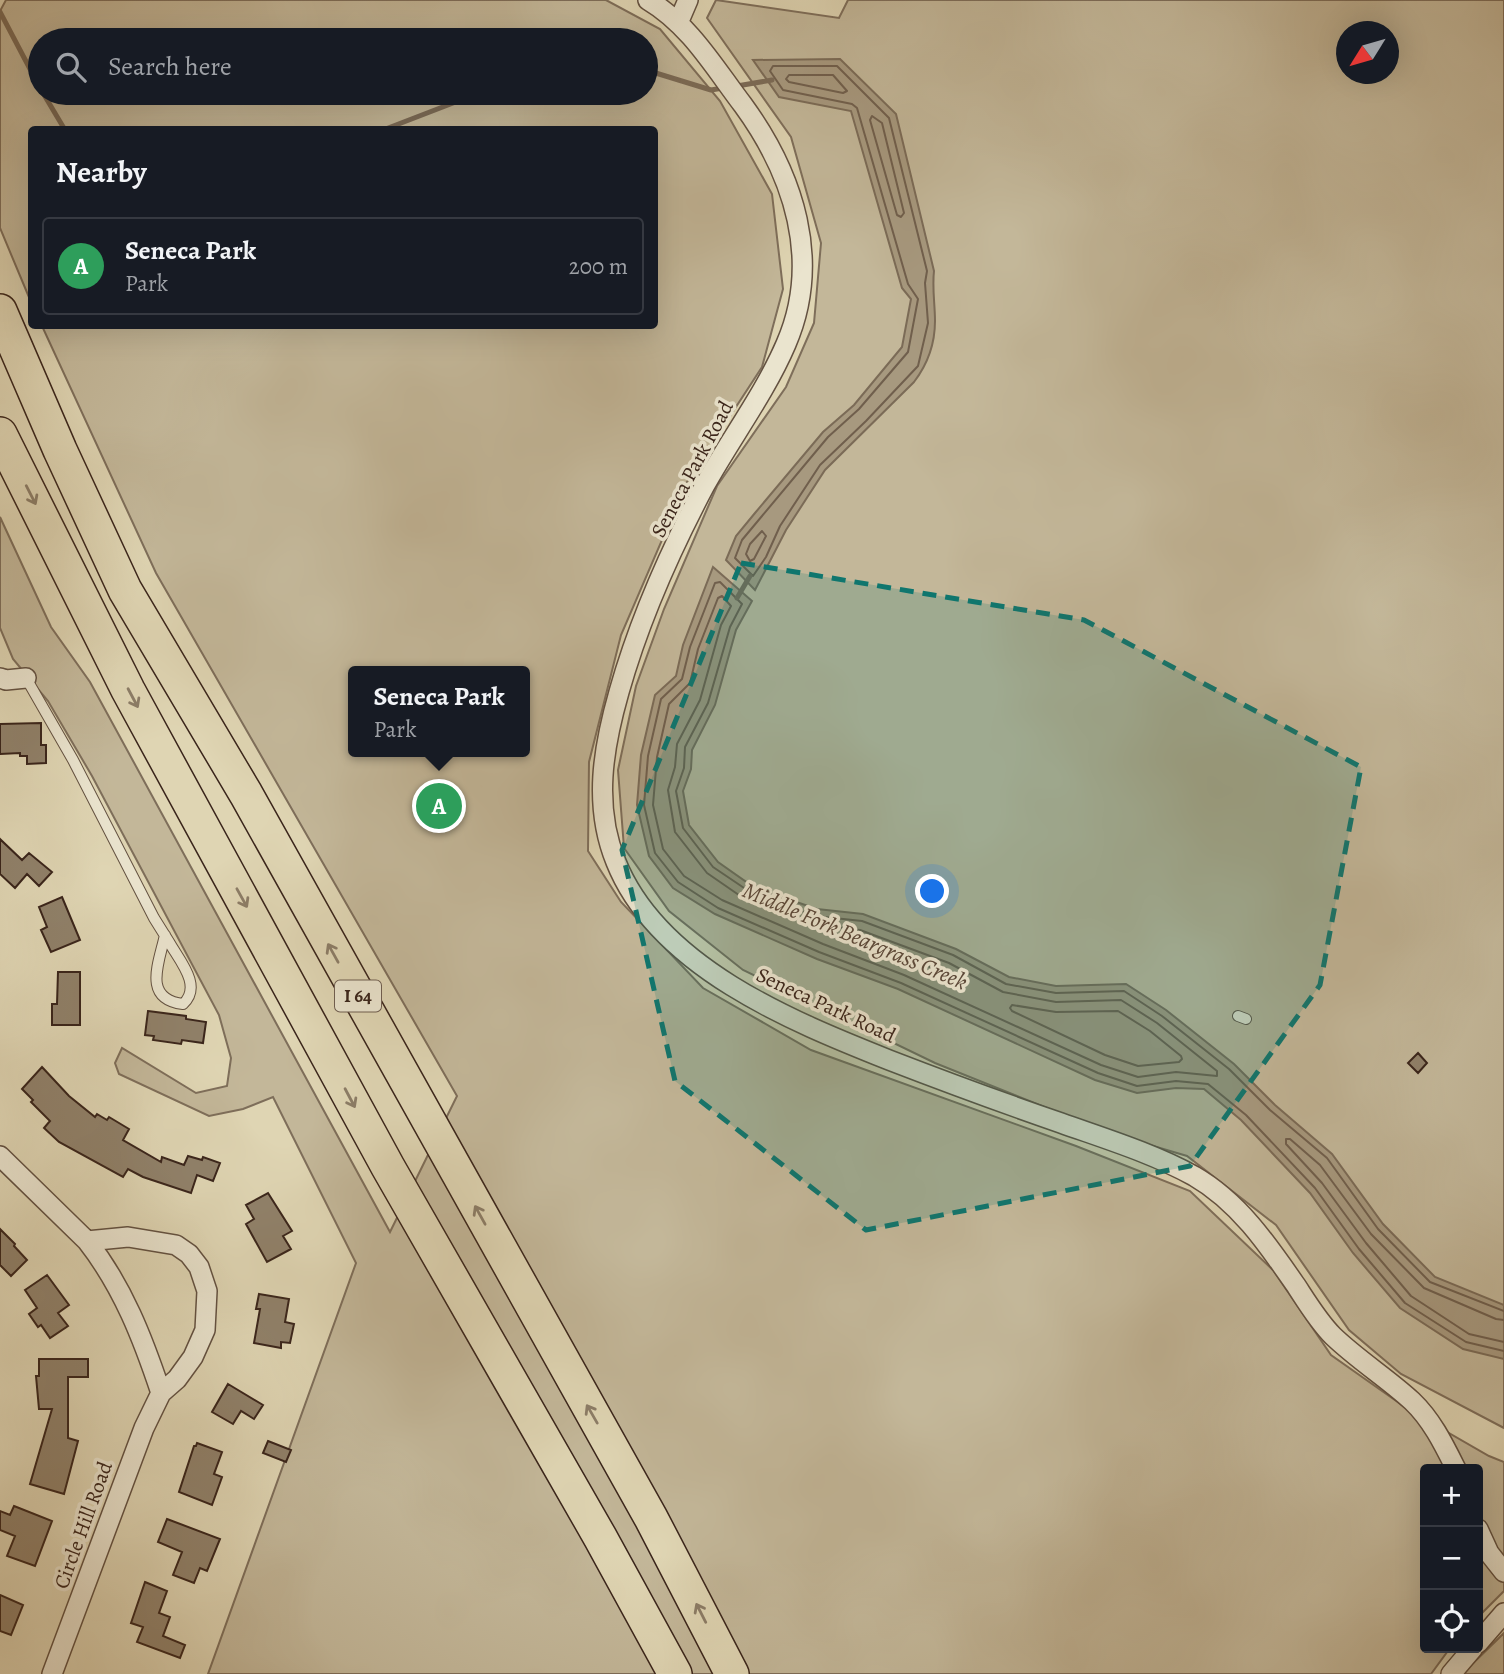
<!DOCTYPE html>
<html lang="en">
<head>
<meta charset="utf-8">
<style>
  :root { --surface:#171b24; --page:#20242c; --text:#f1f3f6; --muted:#9ea1a6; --line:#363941; --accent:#8c9099 }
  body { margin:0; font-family:Alegreya,serif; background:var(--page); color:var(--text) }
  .controls { position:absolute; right:21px; bottom:21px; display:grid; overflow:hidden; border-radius:7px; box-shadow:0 7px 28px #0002 }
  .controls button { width:63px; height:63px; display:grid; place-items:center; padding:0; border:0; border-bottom:2px solid var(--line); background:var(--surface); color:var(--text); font:35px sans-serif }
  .compass { position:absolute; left:1336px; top:21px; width:63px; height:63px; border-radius:50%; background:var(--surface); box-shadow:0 7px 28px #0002; rotate:233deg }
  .you { position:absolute; left:933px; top:892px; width:24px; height:24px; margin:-18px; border:5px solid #fff; border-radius:50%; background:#1a73e8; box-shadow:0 0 0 10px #1a73e833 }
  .badge { display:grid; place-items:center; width:46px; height:46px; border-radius:50%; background:var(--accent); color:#fff; font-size:23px; font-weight:700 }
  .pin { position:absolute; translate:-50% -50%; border:4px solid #fff; box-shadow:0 2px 7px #0006 }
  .popup { position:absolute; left:348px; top:666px; width:182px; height:91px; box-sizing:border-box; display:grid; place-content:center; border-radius:7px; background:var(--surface); filter:drop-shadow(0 2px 5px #0005); font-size:23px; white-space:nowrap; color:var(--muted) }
  .popup b { font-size:26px; color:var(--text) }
  .popup::after { content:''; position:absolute; left:50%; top:100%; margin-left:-14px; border:14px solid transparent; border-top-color:var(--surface) }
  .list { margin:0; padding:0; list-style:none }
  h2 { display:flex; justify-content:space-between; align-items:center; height:91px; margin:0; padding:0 28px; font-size:30px }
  h2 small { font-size:23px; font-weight:400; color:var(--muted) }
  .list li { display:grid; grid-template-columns:46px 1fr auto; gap:21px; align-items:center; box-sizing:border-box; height:98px; margin:0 14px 14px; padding:0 14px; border:2px solid var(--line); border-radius:7px }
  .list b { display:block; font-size:26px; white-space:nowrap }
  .list p { margin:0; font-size:23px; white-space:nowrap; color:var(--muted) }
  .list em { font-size:23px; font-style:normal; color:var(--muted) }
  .icon { flex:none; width:38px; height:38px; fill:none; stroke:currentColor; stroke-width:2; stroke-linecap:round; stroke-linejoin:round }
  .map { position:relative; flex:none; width:1504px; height:1674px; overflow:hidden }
  .search { position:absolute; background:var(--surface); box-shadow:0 7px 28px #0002; left:28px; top:28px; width:630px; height:77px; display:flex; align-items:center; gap:18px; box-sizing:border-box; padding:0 24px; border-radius:38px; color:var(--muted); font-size:26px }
  .panel { position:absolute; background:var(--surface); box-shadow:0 7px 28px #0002; left:28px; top:126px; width:630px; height:203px; border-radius:7px }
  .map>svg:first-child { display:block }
  .green { fill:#c3b799; stroke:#7e6e5a; stroke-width:2; fill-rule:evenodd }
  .water { fill:#a7997f; stroke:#7b6b57; stroke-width:2 }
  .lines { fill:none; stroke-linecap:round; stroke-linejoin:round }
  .shore { stroke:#705f4d; stroke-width:2 }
  .stream { stroke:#7b6b57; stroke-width:5 }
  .building { fill:#90816a; stroke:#3a251b; stroke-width:2 }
  .service-casing { stroke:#635141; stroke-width:12 }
  .minor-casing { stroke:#635141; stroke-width:22 }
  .motorway-casing { stroke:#3a251b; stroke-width:36 }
  .service { stroke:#eae4ce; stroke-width:10 }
  .minor { stroke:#eae4ce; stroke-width:19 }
  .motorway { stroke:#dfd5b3; stroke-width:33 }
  .oneway { stroke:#8c7d67 }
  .marked { fill:#0f766e; fill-opacity:0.2; stroke:#0f766e; stroke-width:5; stroke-dasharray:14 9; stroke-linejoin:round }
  .labels { text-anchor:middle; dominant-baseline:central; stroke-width:7; stroke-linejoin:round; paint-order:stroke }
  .shield { fill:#eae4ce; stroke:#6f5e51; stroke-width:2 }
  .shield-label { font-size:19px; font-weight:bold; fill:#3a251b }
  .street-label { font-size:21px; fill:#3a251b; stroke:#eae4ce }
  .water-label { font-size:23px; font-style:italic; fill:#5b4839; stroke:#eae4ce }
</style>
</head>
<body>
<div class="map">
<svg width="1504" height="1674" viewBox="0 0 1504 1674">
  <rect width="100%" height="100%" fill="#dfd5b3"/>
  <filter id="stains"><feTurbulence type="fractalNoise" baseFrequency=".00286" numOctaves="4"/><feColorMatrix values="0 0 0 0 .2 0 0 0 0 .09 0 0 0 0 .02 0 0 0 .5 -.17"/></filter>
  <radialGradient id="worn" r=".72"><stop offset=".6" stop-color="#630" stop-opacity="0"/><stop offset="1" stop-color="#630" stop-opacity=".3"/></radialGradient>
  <!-- green -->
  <path class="green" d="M 6,0 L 606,0 L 660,29 L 720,101 L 772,194 L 783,289 L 762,367 L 687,482 L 621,635 L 589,762 L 588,851 L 621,902 L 703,988 L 811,1050 L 1076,1146 L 1190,1191 L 1273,1270 L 1331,1355 L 1409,1410 L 1489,1456 L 1504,1462 L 1504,1591 L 1478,1617 L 1478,1469 L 1425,1469 L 1425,1648 L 1450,1648 L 1431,1674 L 208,1674 L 356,1263 L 273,1097 L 243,1109 L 209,1116 L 119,1074 L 115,1063 L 122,1048 L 196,1093 L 227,1086 L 231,1058 L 219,1015 L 92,776 L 48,701 L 13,659 L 0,628 L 0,517 L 51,627 L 90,682 L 390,1232 L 457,1096 L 156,573 L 42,326 L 654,326 L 654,130 L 32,130 L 31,302 L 0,228 L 0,11 ZM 40,40 L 646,40 L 646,93 L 40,93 ZM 353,671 L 525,671 L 525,752 L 353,752 Z
    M 716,0 L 839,18 L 848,0 L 1504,0 L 1504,1428 L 1401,1374 L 1349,1330 L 1276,1225 L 1187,1156 L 1109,1133 L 935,1063 L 743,970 L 669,911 L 624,848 L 618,770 L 636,686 L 664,609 L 717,486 L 786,387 L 814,323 L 821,243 L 791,137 L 707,18 ZM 1346,32 L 1388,32 L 1388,74 L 1346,74 Z
    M 1504,1633 L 1504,1674 L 1462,1674 Z"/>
  <!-- water -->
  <path class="water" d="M 840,59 L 896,114 L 934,271 C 932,288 935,304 935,321 C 935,343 927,365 914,382 L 825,470 L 786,530 L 755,590 L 726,560 L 736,536 L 755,513 L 823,432 L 854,405 L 902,347 L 911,299 L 902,288 L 851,111 L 779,97 L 753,60 Z
    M 713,567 L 752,601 L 736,630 L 715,705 L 692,750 L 691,769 L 683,791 L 689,825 L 718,862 L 755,888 L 817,909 L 863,914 L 956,949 L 1009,977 L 1056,986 L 1126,984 L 1166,1010 L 1234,1064 L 1275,1105 L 1332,1154 L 1383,1224 L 1435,1277 L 1504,1305 L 1504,1359 L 1463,1349 L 1400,1308 L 1353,1253 L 1310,1193 L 1241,1120 L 1204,1089 L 1176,1088 L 1137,1093 L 1095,1080 L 898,989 L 817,959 L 715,914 L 673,888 L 649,856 L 637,805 L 641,755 L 655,695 L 676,676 L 683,645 Z"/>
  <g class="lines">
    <!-- shore -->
    <path class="shore" d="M 773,66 L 837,66 L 889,118 L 927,271 L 925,283 L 928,323 L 918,366 L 866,421 L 820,465 L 780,526 L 766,557 L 753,576 L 735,558 L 742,540 L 828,437 L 859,409 L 908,352 L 918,299 L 908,284 L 857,108 L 852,104 L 783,90 L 770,71 Z
      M 789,75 L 833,75 L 847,91 L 843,93 L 789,82 L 786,79 Z
      M 872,116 L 882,123 L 904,213 L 901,217 L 897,215 L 870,120 Z
      M 762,531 L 766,536 L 754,559 L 750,561 L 746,554 L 750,544 Z
      M 722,596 L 731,606 L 721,625 L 700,700 L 677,744 L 675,767 L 668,790 L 675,832 L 707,873 L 749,902 L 812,924 L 860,930 L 949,963 L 1003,992 L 1056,1002 L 1121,1000 L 1157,1023 L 1217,1071 L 1217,1076 L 1176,1072 L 1138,1077 L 1101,1065 L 904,975 L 823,944 L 722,900 L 684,876 L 663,849 L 653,805 L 657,757 L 669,704 L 690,683 L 698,649 L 718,598 Z
      M 928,966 L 959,980 L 960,985 L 956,987 L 925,973 L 924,968 Z
      M 1012,1005 L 1056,1012 L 1118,1011 L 1150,1031 L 1181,1056 L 1182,1059 L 1179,1062 L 1138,1066 L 1105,1055 L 1012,1011 L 1010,1008 Z
      M 1504,1311 L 1430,1282 L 1378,1229 L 1327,1158 L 1270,1110 L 1229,1069 L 1162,1016 L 1124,991 L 1056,993 L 1006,984 L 953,955 L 862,921 L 815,916 L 753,894 L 713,867 L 683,828 L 676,791 L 684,768 L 685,747 L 708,703 L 730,627 L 742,604 L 720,582 L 715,583 L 690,647 L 682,679 L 661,699 L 648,756 L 644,805 L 655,853 L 678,882 L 718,908 L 819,952 L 901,983 L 1098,1073 L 1137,1086 L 1176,1081 L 1208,1084 L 1246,1115 L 1315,1188 L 1359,1249 L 1405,1303 L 1466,1342 L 1504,1351
      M 1504,1320 L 1496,1319 L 1424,1288 L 1371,1234 L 1320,1165 L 1290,1139 L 1286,1139 L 1286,1144 L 1322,1183 L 1366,1243 L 1411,1296 L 1469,1334 L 1504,1342"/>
    <!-- stream -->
    <path class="stream" d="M 0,12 L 40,88
      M 646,70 L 711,90 L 723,88
      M 737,86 L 772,80
      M 43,93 L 65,130
      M 383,130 L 479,93
      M 737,598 L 750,576"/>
  </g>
  <!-- building -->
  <path class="building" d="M 41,723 L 41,745 L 46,745 L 46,763 L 27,764 L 27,756 L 20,756 L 20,753 L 0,754 L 0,724 Z
    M 0,839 L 22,860 L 29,853 L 52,872 L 39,886 L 27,874 L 15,888 L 0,874 Z
    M 62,897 L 80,940 L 51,952 L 41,930 L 47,927 L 39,907 Z
    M 58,972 L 80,972 L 80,1025 L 52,1025 L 52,1004 L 57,1004 Z
    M 148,1011 L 186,1016 L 186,1019 L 206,1022 L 203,1043 L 182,1040 L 181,1044 L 153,1040 L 154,1036 L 145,1035 Z
    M 1418,1053 L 1427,1063 L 1418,1073 L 1408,1063 Z
    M 42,1067 L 69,1096 L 95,1117 L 97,1114 L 107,1120 L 109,1117 L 129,1129 L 123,1140 L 161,1162 L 162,1157 L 184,1165 L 188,1156 L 202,1160 L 203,1157 L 220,1163 L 213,1181 L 197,1175 L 191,1193 L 143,1177 L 128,1169 L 123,1177 L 59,1142 L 44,1128 L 50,1121 L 31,1102 L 33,1100 L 22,1089 Z
    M 268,1193 L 292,1231 L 283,1236 L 291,1249 L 267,1262 L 246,1224 L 254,1219 L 246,1205 Z
    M 0,1229 L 15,1244 L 14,1246 L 27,1260 L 11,1276 L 0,1265 Z
    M 47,1275 L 69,1305 L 58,1313 L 68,1326 L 50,1338 L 41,1325 L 38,1327 L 29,1314 L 37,1308 L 25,1290 Z
    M 259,1294 L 289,1299 L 285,1322 L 294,1324 L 290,1343 L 281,1342 L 281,1348 L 254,1343 L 260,1309 L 256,1309 Z
    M 39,1359 L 88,1359 L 88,1377 L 68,1377 L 68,1438 L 78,1441 L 64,1494 L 30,1484 L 52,1409 L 39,1409 L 36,1376 L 39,1376 Z
    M 228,1384 L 263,1405 L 254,1419 L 241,1411 L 233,1424 L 212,1412 Z
    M 268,1441 L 291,1450 L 286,1462 L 263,1453 Z
    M 197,1443 L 222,1452 L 214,1474 L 222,1477 L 212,1505 L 179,1492 L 194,1446 L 196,1446 Z
    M 14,1506 L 52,1521 L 35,1566 L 7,1556 L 15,1536 L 0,1530 L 0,1511 L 10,1515 Z
    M 167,1519 L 220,1539 L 207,1571 L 200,1568 L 194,1583 L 173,1575 L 182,1552 L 158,1542 Z
    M 145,1582 L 167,1591 L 159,1613 L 170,1617 L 163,1636 L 185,1645 L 180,1658 L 137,1642 L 143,1627 L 131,1623 Z
    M 0,1595 L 23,1605 L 11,1635 L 0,1631 Z"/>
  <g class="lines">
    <!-- service casing -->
    <g class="service-casing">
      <path id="service" d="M 26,678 L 73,760 L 154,918 L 169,942 C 179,960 203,986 183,1004 C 142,999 159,963 165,935
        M 1238,1016 L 1246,1019"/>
    </g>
    <!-- minor casing -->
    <g class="minor-casing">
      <path id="minor" d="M 648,0 C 690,25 714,67 743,105 C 794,175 822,261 786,344 C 765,393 731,438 705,485 C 670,551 639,621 619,692 C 603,748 593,806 616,862 C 658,967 791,1021 889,1060 C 946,1082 1003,1103 1061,1123 C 1106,1139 1152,1153 1194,1176 C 1239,1202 1268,1245 1297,1287 C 1308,1304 1319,1322 1333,1336 C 1358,1360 1387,1378 1412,1401 C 1432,1420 1444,1445 1456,1469
        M 679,21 L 688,0
        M 0,678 L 6,680 L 26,678
        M 0,1156 L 87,1241 L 128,1237 L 176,1245 L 189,1254 L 199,1267 L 207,1291 L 205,1330 L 193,1357 L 177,1379 L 161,1393 L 144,1428 L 52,1674
        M 87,1241 C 123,1287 143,1339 161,1393
        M 1478,1529 L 1489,1553 L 1504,1572
        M 1478,1643 L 1504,1613
        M 1451,1674 L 1473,1648"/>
    </g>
    <!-- motorway casing -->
    <g class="motorway-casing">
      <path id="motorway" d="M 0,311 L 60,450 L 125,590 L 246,794 L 651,1518 L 732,1674
        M 0,434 L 128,690 L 388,1167 L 600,1537 L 675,1674"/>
    </g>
    <!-- service -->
    <use href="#service" class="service"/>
    <!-- minor -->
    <use href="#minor" class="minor"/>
    <!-- motorway -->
    <use href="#motorway" class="motorway"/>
  </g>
  <!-- one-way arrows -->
  <defs><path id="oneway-shaft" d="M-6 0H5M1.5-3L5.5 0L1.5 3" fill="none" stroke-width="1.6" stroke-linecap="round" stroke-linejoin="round" transform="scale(1.75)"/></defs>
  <g class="oneway">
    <use href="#oneway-shaft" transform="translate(31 495) rotate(63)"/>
    <use href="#oneway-shaft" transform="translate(133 698) rotate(62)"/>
    <use href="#oneway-shaft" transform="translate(242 898) rotate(61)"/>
    <use href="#oneway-shaft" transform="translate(333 953) rotate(-119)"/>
    <use href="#oneway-shaft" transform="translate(350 1098) rotate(62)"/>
    <use href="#oneway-shaft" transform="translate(480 1215) rotate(-119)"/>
    <use href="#oneway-shaft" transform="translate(592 1414) rotate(-120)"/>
    <use href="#oneway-shaft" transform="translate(701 1613) rotate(-117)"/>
  </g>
  <!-- marked area -->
  <path class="marked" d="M 741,563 L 1084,620 L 1361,767 L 1320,985 L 1190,1166 L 866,1230 L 675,1081 L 622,850 Z"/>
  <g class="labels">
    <!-- shield labels -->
    <rect class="shield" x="335" y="980.5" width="46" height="31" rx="5"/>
    <g class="shield-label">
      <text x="358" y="996">I 64</text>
    </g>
    <!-- street labels -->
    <g class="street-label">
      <text transform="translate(692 469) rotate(-62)">Seneca Park Road</text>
      <text transform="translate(826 1005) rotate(25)">Seneca Park Road</text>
      <text transform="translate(83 1525) rotate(-70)">Circle Hill Road</text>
    </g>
    <!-- water labels -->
    <g class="water-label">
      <text transform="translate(855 936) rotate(23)">Middle Fork Beargrass Creek</text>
    </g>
  </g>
  <rect width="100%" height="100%" filter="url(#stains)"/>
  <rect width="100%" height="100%" fill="url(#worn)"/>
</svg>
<div class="controls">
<button>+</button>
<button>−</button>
<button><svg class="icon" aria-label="locate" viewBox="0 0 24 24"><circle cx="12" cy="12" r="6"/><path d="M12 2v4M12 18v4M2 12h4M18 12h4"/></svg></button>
</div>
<svg class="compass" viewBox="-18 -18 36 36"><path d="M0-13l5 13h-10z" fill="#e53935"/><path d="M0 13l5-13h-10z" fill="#9ea1a6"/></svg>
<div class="you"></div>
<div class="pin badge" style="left:439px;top:806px;background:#2e9e5b">A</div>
<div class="popup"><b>Seneca Park</b>Park</div>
<div class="search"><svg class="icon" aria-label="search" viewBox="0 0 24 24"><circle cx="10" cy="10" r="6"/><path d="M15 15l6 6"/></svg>Search here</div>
<section class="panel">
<h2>Nearby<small></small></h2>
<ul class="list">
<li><span class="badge" style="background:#2e9e5b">A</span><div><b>Seneca Park</b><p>Park</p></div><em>200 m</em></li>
</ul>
</section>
</div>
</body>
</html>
